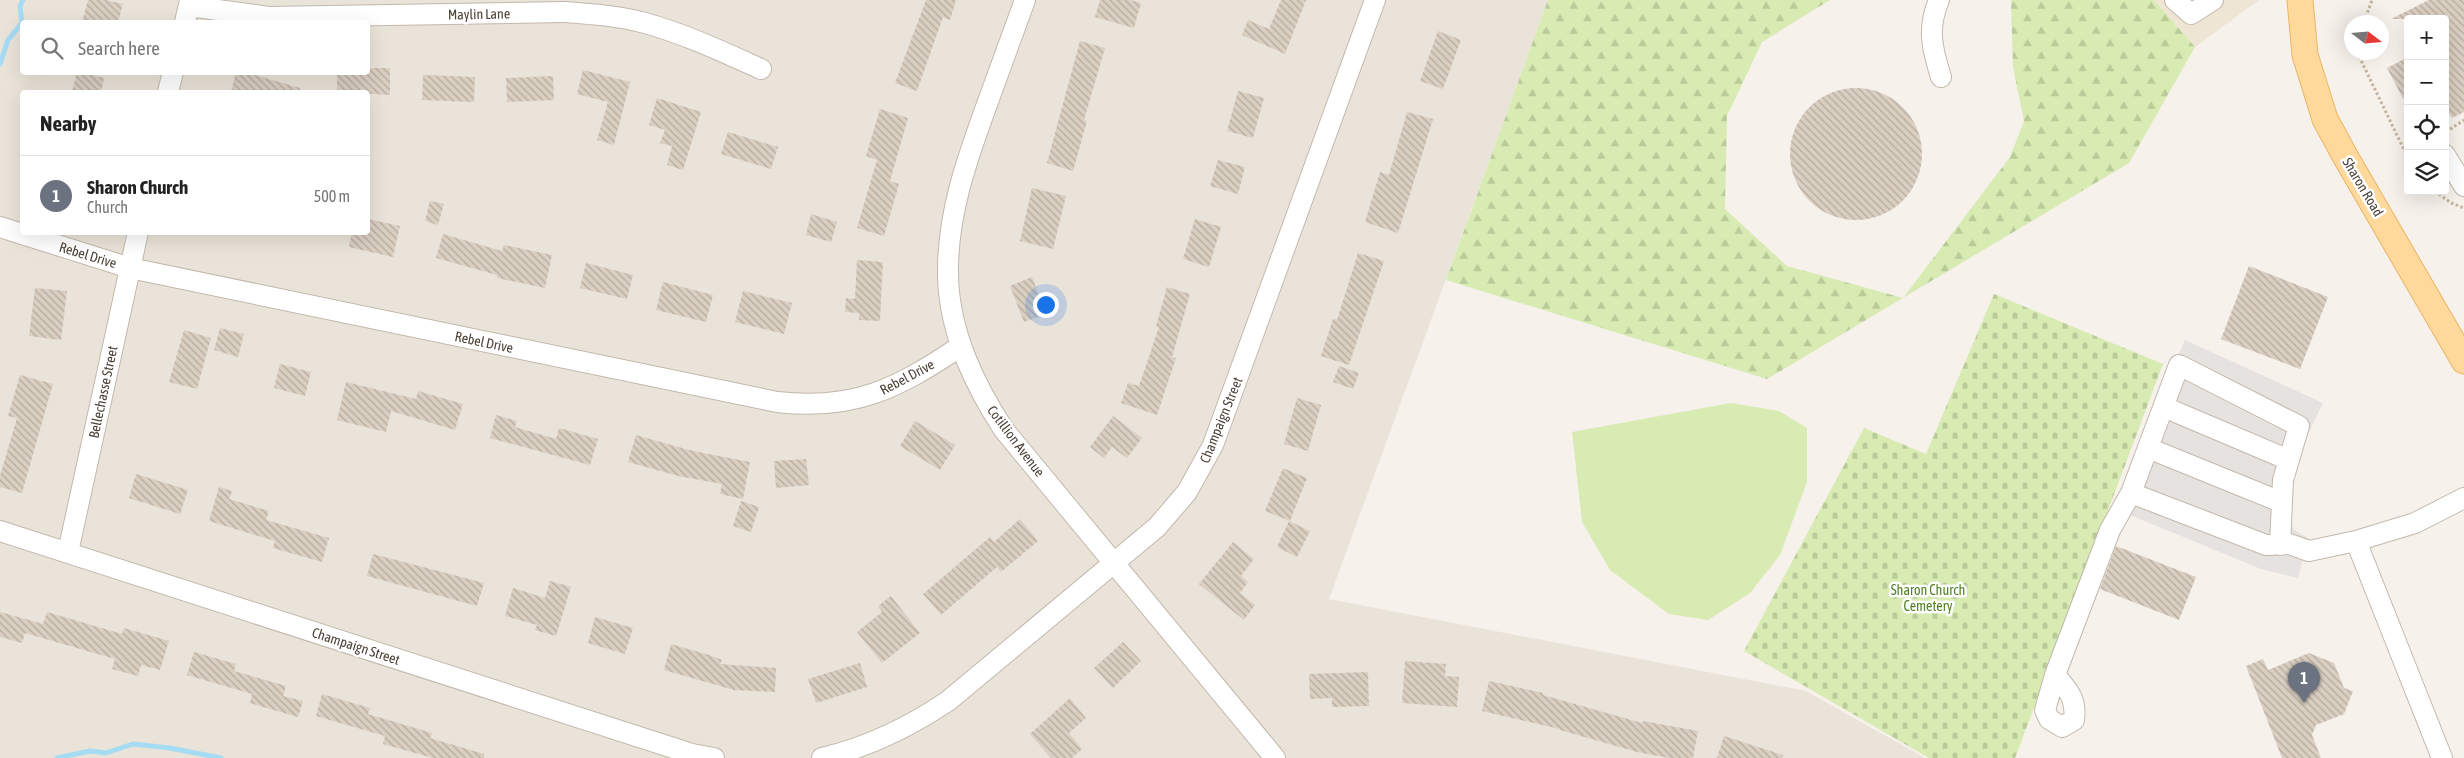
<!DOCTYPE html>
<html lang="en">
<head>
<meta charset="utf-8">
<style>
  :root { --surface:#fff; --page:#f6f6f6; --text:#222; --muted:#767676; --line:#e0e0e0; --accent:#db2777 }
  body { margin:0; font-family:"Asap Condensed",sans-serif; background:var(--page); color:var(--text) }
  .controls { position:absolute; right:15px; top:15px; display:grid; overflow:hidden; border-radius:5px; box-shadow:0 5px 20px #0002 }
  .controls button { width:45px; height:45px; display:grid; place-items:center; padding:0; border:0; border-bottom:1px solid var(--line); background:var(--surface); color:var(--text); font:25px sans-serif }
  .compass { position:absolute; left:2344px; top:15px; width:45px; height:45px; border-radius:50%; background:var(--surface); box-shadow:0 5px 20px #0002; rotate:106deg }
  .you { position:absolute; left:1045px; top:304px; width:18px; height:18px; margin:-12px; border:4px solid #fff; border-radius:50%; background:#1a73e8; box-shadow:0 0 0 8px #1a73e833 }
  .badge { display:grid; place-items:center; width:32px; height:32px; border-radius:50%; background:var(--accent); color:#fff; font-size:16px; font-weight:700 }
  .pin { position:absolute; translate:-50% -41px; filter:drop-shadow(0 1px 2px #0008) }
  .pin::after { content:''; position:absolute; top:26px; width:18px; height:15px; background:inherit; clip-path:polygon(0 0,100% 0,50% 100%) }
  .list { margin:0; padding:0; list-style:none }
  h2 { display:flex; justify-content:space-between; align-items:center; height:65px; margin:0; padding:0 20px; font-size:21px }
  h2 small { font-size:16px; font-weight:400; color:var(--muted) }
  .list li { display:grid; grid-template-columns:32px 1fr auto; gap:15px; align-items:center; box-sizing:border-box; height:80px; padding:0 20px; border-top:1px solid var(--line) }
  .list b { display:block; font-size:19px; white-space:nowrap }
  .list p { margin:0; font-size:16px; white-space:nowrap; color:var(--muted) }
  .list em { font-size:16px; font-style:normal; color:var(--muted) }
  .icon { flex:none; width:28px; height:28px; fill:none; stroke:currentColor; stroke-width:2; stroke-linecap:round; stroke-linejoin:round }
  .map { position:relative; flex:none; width:2464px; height:758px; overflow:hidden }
  .search { position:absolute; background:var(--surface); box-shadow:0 5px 20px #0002; left:20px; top:20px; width:350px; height:55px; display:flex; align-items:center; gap:12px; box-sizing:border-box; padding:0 18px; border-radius:5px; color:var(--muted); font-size:19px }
  .panel { position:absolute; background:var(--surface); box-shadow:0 5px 20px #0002; left:20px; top:90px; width:350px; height:145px; border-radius:5px }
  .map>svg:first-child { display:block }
  .residential { fill:#eae3d9; fill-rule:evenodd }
  .education { fill:#efe5d4 }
  .forest { fill:url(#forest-firs) }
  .cemetery { fill:url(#cemetery-stones) }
  .green { fill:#d7ebb2 }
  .parking { fill:#e5e2df }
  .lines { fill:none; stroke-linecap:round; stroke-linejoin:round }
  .stream { stroke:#a5dcf4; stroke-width:5 }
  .building { fill:url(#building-back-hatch) }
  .minor-casing { stroke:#c2b8ac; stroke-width:22 }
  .major-casing { stroke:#eab565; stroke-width:27 }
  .path { stroke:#c5b39d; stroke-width:3; stroke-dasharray:2.5 2.5; stroke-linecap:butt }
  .minor { stroke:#fff; stroke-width:20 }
  .major { stroke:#ffd99b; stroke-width:25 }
  .labels { text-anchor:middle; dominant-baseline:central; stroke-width:5; stroke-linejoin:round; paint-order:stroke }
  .street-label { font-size:14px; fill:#4b4238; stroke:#fff }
  .park-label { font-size:14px; fill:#528127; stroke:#fff }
</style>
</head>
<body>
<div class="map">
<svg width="2464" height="758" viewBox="0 0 2464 758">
  <defs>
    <pattern id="forest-firs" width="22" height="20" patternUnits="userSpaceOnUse" patternTransform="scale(1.25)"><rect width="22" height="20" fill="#d7ebb2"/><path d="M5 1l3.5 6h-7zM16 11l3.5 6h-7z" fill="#bacb9a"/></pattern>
    <pattern id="cemetery-stones" width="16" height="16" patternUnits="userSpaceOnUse" patternTransform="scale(1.25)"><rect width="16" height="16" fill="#d7ebb2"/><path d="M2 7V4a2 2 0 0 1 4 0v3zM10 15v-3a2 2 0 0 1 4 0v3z" fill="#bacb9a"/></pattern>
    <pattern id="building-back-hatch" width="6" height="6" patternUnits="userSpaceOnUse" patternTransform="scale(1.25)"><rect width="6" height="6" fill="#dbcfc2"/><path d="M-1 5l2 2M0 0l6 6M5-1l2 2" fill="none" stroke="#b4aa9f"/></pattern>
  </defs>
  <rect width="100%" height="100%" fill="#f6f1eb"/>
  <!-- residential -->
  <path class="residential" d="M 0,0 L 1548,0 L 1329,599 L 1806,691 L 1925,758 L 0,758 ZM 22,22 L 368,22 L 368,72 L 22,72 ZM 22,92 L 368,92 L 368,232 L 22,232 Z"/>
  <!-- education -->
  <path class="education" d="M 2154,0 L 2259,0 L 2195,47 Z"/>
  <!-- forest -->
  <path class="forest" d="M 1548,0 L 1830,0 L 1762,42 L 1727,116 L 1725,209 L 1787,266 L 1903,298 L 2010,157 L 2024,121 L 2013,67 L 2011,0 L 2154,0 L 2195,47 L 2129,163 L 1767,379 L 1446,280 Z"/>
  <!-- cemetery -->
  <path class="cemetery" d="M 1994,294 L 2163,364 L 2015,758 L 1929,758 L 1744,651 L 1864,428 L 1926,454 Z"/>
  <!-- green -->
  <path class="green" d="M 1731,403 L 1779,411 L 1807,428 L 1807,482 L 1780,555 L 1750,593 L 1708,620 L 1669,614 L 1610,570 L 1582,522 L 1572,432 Z"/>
  <!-- parking -->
  <path class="parking" d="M 2185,340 L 2323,403 L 2298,454 L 2286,500 L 2287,521 L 2296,531 L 2308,538 L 2298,578 L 2261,569 L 2113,508 Z"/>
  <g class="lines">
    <!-- stream -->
    <path class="stream" d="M 0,64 L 8,40 L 22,23 L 20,6 L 23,0
      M 57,758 L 90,751 L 106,753 L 133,744 L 170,748 L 221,758"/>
  </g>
  <!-- building -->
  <path class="building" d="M 88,0 L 106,0 L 123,4 L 118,22 L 82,22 Z
    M 926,0 L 956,0 L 950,20 L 943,17 L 917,91 L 895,83 Z
    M 1100,0 L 1130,0 L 1141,3 L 1134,28 L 1095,17 Z
    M 1281,0 L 1306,0 L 1285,54 L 1242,35 L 1248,20 L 1269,29 Z
    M 2429,0 L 2464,0 L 2464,112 L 2452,118 L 2445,106 L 2445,19 L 2391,19 Z
    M 1438,31 L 1461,40 L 1443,89 L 1420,81 Z
    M 1080,41 L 1105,48 L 1084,120 L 1087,121 L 1073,171 L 1047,163 Z
    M 2408,57 L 2408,108 L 2387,68 Z
    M 368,68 L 390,68 L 390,95 L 337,92 L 337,72 L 368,72 Z
    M 583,70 L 630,82 L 614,145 L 597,140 L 608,102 L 577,94 Z
    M 77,72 L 95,72 L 95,76 L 104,78 L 101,92 L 72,92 Z
    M 236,72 L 244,72 L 300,88 L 299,92 L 231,92 Z
    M 423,75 L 475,77 L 474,102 L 422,100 Z
    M 553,76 L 554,100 L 507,102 L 506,78 Z
    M1790 154a66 66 0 1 1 132 0a66 66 0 1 1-132 0Z
    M 1238,91 L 1264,98 L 1253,138 L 1227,131 Z
    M 657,98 L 701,112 L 683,170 L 667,165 L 672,146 L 660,143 L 665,130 L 649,125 Z
    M 880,109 L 908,118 L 890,181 L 899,184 L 884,236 L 857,228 L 877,160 L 866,156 Z
    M 1407,112 L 1433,119 L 1398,233 L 1365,222 L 1380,172 L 1389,175 Z
    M 728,132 L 778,147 L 771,169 L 721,154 Z
    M 1218,160 L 1245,167 L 1238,194 L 1210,186 Z
    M 1032,188 L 1066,196 L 1053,249 L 1020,241 Z
    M 430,201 L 444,204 L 438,225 L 425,221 Z
    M 811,214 L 837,222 L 831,242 L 806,235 Z
    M 368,219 L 400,226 L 393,257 L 349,247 L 352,232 L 368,232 Z
    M 1195,219 L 1221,227 L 1209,267 L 1183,259 Z
    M 443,234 L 502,251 L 504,245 L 552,255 L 545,288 L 497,278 L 497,275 L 436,258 Z
    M 1358,253 L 1384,261 L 1349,365 L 1321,356 L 1333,319 L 1337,320 Z
    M 857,260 L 883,262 L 880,321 L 859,320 L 859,313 L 845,312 L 846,298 L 855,299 Z
    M 586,263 L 633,275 L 627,299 L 580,288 Z
    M 2249,266 L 2328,297 L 2300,369 L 2221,339 Z
    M 1032,277 L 1046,314 L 1024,322 L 1010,286 Z
    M 663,282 L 713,295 L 706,322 L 656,310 Z
    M 1167,287 L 1190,294 L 1172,357 L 1176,358 L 1157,415 L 1121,403 L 1128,383 L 1139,386 L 1159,327 L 1156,326 Z
    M 35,288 L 67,291 L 61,340 L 29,336 Z
    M 743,291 L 792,303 L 784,334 L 735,322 Z
    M 220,328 L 244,334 L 238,357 L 214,350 Z
    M 184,330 L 211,338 L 197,389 L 169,382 Z
    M 280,364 L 311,372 L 305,396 L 274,388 Z
    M 1339,366 L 1359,373 L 1353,389 L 1333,382 Z
    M 20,375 L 53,384 L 22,493 L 0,487 L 0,476 L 17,418 L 8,416 Z
    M 346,382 L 416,399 L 418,391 L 463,404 L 455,430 L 391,411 L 386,432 L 337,420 Z
    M 1297,398 L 1321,405 L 1308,451 L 1284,444 Z
    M 496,415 L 517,421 L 515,427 L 556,439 L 559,428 L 598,439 L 590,465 L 490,438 Z
    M 1113,416 L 1142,438 L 1127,458 L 1112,447 L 1104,458 L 1090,447 Z
    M 915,421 L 955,445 L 940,470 L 900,446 Z
    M 636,435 L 693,451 L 750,462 L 743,499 L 720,494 L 722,484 L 678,476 L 628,462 Z
    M 806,459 L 809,485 L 776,488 L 774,461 Z
    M 1283,468 L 1307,478 L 1290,521 L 1265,511 Z
    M 136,474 L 188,490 L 180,514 L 129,498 Z
    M 219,487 L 232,491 L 229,499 L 269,511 L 266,520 L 329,538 L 322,562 L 273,548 L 275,541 L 209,521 Z
    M 741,501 L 759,507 L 751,532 L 733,526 Z
    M 1020,519 L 1038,541 L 1001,572 L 997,567 L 941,615 L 923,594 L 990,537 L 994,542 Z
    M 1289,521 L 1310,531 L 1297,557 L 1277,547 Z
    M 1233,542 L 1254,559 L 1241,576 L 1248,582 L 1240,593 L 1255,605 L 1244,620 L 1199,584 Z
    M 2116,546 L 2196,577 L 2179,620 L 2100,589 Z
    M 373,554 L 484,583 L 477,606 L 367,576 Z
    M 550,581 L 571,587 L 556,636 L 535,630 L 537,625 L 505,616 L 513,588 L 545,598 Z
    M 891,596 L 920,633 L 882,663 L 857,632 L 882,612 L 878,606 Z
    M 0,612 L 43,624 L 47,612 L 122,634 L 124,628 L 169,641 L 160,670 L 141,665 L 138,676 L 112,669 L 115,659 L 25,633 L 22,643 L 0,637 Z
    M 595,617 L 633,628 L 625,654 L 588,643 Z
    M 1123,642 L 1141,661 L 1113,688 L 1094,668 Z
    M 671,644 L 709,655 L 722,660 L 720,664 L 776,668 L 775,692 L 734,690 L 664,670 Z
    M 194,652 L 236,664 L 234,671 L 286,686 L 283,696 L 303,701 L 298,717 L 250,703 L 252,694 L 187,675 Z
    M 2309,653 L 2334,663 L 2344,688 L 2353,691 L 2344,714 L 2316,725 L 2312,735 L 2321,758 L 2282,758 L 2246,666 L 2263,659 L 2268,670 Z
    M 1405,661 L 1446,664 L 1445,676 L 1459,677 L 1457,707 L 1402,703 Z
    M 860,663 L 867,687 L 816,703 L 808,679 Z
    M 1368,672 L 1369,706 L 1332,707 L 1332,698 L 1310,699 L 1309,674 Z
    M 1489,681 L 1543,693 L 1543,695 L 1642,723 L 1643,721 L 1698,731 L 1693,758 L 1669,758 L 1637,752 L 1560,730 L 1560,729 L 1482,711 Z
    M 322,694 L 370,708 L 368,714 L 432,733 L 430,738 L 484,754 L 484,758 L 433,758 L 383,744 L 385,736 L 316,716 Z
    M 1070,698 L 1086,718 L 1069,733 L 1082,749 L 1072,758 L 1051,758 L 1030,734 Z
    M 1724,736 L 1783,755 L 1783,758 L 1717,758 Z"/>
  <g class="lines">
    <!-- minor casing -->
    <g class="minor-casing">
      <path id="minor" d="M 1025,0 C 1012,36 999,71 986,107 C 966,162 947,216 948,275 C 949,332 974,384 1004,430 L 1275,758
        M 1939,0 C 1927,28 1932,49 1941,77
        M 2175,0 L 2191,14 L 2213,0
        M 189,6 L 269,17 L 564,12 C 591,14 619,16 645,23 C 685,34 723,52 761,69
        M 185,22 L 190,0
        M 168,92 L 173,72
        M 2445,155 L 2464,186
        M 0,227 L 130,268 L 777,402 C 855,411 898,388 961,346
        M 2164,407 L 2289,460
        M 2148,448 L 2281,502
        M 2131,493 L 2179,365 L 2299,426 L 2283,480 L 2280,545
        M 0,531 L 692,754 L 714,758
        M 2356,541 L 2442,758
        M 68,552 L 138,232
        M 2055,675 C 2068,690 2077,699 2074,720 L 2062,727 L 2049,719 L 2045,710 L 2055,675 L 2110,530 L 2131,493 L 2266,545 L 2289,544 L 2309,551 L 2356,541 L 2415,523 L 2464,498
        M 822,758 C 869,747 908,728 948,701 L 1157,527 L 1187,492 L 1213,445 L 1375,0"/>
    </g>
    <!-- major casing -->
    <g class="major-casing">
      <path id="major" d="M 2300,0 L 2305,55 L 2325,119 L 2345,156 L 2464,361"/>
    </g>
    <!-- path -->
    <path class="path" d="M 2364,22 L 2372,0
      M 2357,52 L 2408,158
      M 2446,132 L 2464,120
      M 2435,191 L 2451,203 L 2464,208"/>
    <!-- minor -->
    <use href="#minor" class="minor"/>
    <!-- major -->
    <use href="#major" class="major"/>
  </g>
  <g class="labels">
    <!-- street labels -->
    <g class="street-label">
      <text transform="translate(479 14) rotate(-1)">Maylin Lane</text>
      <text transform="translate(2363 187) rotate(59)">Sharon Road</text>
      <text transform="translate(88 255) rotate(17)">Rebel Drive</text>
      <text transform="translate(484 342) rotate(12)">Rebel Drive</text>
      <text transform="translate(907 377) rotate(-28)">Rebel Drive</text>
      <text transform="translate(103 392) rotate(-78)">Bellechasse Street</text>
      <text transform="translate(1221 420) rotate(-68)">Champaign Street</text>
      <text transform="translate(1016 441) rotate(53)">Cotillion Avenue</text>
      <text transform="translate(356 646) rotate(18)">Champaign Street</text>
    </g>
    <!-- park labels -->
    <g class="park-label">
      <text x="1928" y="590">Sharon Church<tspan x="1928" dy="16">Cemetery</tspan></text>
    </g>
  </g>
</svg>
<div class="controls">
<button>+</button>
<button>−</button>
<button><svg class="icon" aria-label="locate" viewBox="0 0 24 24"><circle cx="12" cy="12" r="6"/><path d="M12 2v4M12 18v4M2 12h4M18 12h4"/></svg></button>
<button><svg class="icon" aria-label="layers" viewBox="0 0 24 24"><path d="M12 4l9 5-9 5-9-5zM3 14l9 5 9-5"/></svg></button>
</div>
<svg class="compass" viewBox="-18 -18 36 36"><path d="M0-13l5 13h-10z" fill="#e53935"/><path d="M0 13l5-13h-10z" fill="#767676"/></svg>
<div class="you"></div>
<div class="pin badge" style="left:2304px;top:703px;background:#6b7280">1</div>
<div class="search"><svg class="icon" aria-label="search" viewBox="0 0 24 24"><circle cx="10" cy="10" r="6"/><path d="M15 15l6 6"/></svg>Search here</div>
<section class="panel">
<h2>Nearby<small></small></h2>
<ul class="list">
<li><span class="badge" style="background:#6b7280">1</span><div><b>Sharon Church</b><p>Church</p></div><em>500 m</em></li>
</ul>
</section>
</div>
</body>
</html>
